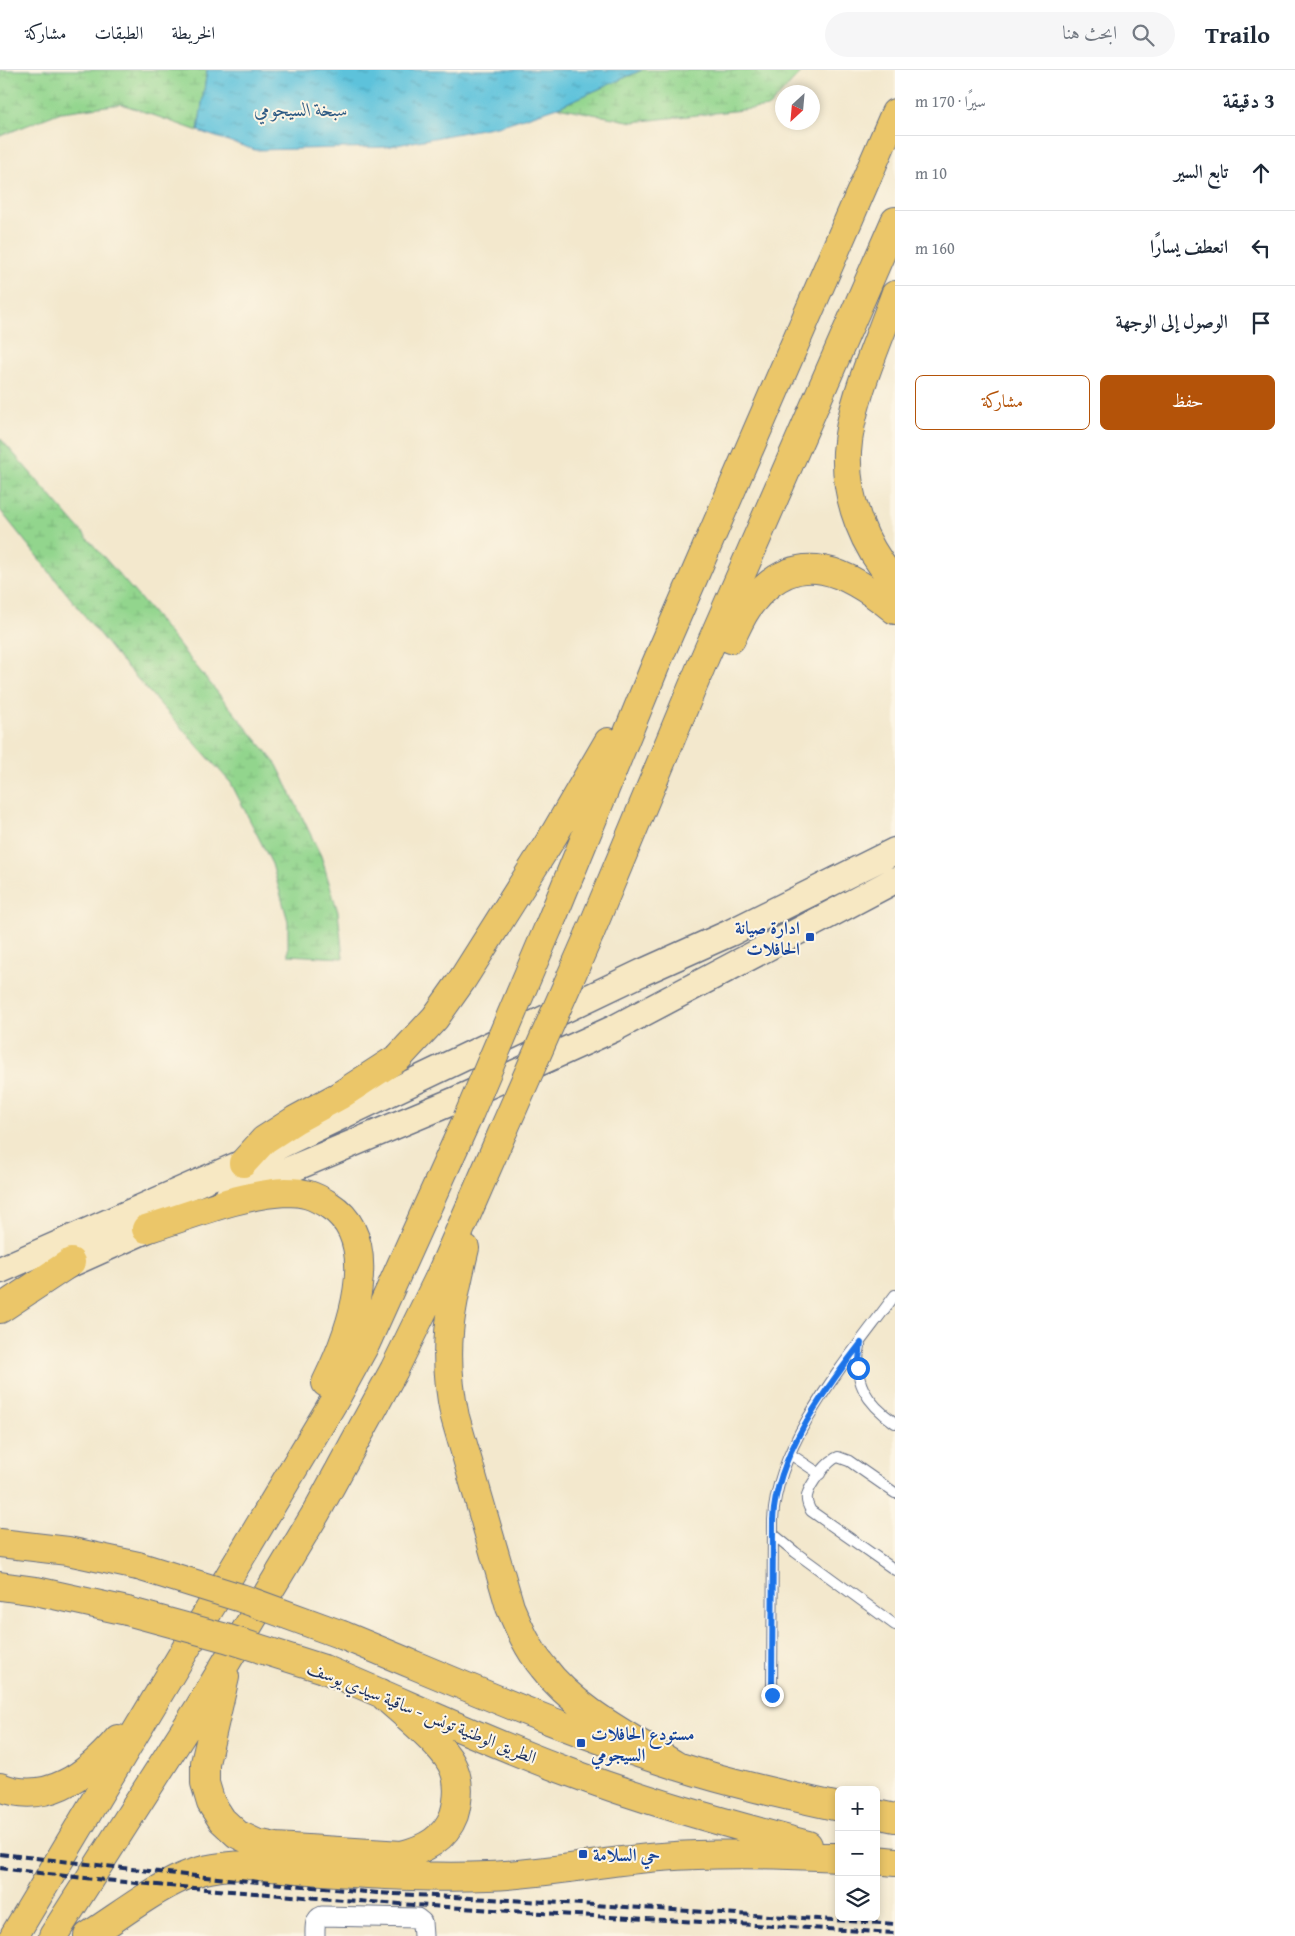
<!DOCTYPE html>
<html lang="ar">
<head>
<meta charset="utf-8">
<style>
  :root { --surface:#fff; --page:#f6f6f7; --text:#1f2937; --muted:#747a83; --line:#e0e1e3; --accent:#b45309 }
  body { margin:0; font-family:"Gentium Book Plus",Amiri,serif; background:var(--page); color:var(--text); direction:rtl }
  .controls { position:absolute; right:15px; bottom:15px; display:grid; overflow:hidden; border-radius:8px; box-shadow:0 2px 8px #0003 }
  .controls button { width:45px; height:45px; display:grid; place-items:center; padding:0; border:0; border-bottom:1px solid var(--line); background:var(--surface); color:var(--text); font:25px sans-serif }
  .compass { position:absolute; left:775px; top:15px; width:45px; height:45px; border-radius:50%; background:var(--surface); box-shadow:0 2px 8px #0003; rotate:206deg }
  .stop { position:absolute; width:15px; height:15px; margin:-11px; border:4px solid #1a73e8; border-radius:50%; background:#fff }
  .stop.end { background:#1a73e8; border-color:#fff; box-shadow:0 1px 5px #0008 }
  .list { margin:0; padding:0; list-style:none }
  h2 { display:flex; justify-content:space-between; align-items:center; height:65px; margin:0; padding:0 20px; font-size:21px }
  h2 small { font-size:16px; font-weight:400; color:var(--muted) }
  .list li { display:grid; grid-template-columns:32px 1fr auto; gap:15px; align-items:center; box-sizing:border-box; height:75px; padding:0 20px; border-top:1px solid var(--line) }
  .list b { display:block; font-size:19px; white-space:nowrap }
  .list em { font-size:16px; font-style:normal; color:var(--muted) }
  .actions { display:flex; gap:10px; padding:15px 20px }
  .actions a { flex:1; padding:11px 0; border:1px solid var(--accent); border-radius:8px; text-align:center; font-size:18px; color:var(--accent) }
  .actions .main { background:var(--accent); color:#fff }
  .icon { flex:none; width:28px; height:28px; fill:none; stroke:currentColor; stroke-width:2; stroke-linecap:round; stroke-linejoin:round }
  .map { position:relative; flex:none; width:895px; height:1866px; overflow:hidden; direction:ltr }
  header { display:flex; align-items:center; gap:30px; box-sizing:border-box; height:70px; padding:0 25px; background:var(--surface); border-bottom:1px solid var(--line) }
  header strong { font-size:24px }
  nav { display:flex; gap:28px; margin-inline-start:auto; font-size:18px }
  .search { width:350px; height:45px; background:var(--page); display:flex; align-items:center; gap:12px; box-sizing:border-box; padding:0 18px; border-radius:28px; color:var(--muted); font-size:19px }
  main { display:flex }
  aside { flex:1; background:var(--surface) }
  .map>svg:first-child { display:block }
  .wetland { fill:url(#wetland-marsh); stroke:#568276 }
  .water { fill:url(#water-ripples); stroke:#3c789c }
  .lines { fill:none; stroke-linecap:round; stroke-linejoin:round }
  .lane-casing { stroke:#677085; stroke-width:12 }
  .street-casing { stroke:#677085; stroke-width:21 }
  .secondary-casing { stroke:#677085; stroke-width:29 }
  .highway-casing { stroke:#677085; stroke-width:30 }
  .lane { stroke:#fff; stroke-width:10 }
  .street { stroke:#fff; stroke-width:19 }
  .secondary { stroke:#f7e8c3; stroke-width:26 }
  .highway { stroke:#ebc669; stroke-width:28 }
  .rail { stroke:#1b2f5e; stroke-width:4; stroke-dasharray:8 4; stroke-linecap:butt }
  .highway-bridge-casing { stroke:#677085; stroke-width:30; stroke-linecap:butt }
  .highway-bridge { stroke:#ebc669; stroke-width:28 }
  .route { stroke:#1a73e8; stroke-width:6 }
  .transit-dot { fill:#1a4fb4; stroke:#fcf5e5; stroke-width:2 }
  .labels { text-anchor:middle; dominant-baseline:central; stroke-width:4; stroke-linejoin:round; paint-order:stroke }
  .transit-label { font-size:18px; font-weight:bold; fill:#164399; stroke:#fcf5e5; text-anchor:start }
  .street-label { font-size:18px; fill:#1b2f5e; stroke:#fcf5e5 }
  .water-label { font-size:19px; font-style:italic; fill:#2f5b84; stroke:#fcf5e5 }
</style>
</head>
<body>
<header>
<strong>Trailo</strong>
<div class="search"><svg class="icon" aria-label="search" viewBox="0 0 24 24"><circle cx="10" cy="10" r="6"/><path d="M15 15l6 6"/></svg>ابحث هنا</div>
<nav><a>الخريطة</a><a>الطبقات</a><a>مشاركة</a></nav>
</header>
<main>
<aside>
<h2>3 دقيقة<small>سيرًا · 170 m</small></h2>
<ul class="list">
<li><svg class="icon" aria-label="ahead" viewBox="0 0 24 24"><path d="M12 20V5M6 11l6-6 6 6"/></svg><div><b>تابع السير</b></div><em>10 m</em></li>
<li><svg class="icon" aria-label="left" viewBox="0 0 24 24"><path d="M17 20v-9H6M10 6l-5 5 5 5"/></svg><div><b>انعطف يسارًا</b></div><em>160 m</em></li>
<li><svg class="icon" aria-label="arrive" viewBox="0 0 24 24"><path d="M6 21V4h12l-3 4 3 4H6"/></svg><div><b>الوصول إلى الوجهة</b></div></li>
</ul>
<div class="actions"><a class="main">حفظ</a><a>مشاركة</a></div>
</aside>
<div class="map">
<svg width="895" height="1866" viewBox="0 0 895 1866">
  <defs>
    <pattern id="wetland-marsh" width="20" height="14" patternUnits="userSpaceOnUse" patternTransform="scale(1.25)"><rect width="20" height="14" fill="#92d58d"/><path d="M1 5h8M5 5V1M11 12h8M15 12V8" fill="none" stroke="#7db77c"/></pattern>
    <pattern id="water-ripples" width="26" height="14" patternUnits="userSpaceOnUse" patternTransform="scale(1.25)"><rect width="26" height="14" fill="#5dc2db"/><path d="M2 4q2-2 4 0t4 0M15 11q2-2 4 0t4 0" fill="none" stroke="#4c9eb5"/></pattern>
  </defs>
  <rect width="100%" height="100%" fill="#fcf5e5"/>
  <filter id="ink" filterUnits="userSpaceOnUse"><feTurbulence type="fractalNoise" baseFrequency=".02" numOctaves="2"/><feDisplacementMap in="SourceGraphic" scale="10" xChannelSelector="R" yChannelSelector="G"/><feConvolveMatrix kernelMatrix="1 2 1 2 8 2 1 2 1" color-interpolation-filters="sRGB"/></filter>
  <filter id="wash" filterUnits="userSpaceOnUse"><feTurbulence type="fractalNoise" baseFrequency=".0096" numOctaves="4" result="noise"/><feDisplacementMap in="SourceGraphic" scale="20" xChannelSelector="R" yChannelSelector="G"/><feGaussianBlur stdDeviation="1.12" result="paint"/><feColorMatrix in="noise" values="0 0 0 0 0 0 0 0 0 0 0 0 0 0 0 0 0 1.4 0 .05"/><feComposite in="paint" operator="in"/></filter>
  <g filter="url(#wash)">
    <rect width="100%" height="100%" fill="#f3e8cd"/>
    <!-- wetland -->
    <path class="wetland" d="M 0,0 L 207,0 L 198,61 L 122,34 L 61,42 L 0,66 Z
      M 642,0 L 803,0 L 769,37 L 633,52 L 558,37 Z
      M 0,368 L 150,540 L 277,695 L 321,786 L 338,842 L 343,888 L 288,885 L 288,851 L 272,794 L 231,713 L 116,585 L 0,440 Z"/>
    <!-- water -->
    <path class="water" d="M 207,0 L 642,0 L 558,37 L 502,55 L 386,77 L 255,80 L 198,61 Z"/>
  </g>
  <g filter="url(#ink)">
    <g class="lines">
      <!-- lane casing -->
      <g class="lane-casing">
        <path id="lane" d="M 860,1276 C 852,1312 867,1333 895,1353
          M 790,1384 L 820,1404
          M 895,1423 L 849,1391 L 838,1387 C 828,1390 809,1415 807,1426 C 806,1432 808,1436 811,1441 L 895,1500
          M 773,1464 L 795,1482 L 895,1555
          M 772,1625 L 773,1450 C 777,1370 849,1288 895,1225"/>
      </g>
      <!-- street casing -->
      <g class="street-casing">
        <path id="street" d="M 315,1866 C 315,1858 314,1849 322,1846 L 417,1848 L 422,1852 L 423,1866"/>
      </g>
      <!-- secondary casing -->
      <g class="secondary-casing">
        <path id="secondary" d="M 229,1125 L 454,1031 L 613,959 L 895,810
          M 0,1200 L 243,1093 L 643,902 L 730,863 L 895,781
          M 50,1203 L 168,1150"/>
      </g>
      <!-- highway casing -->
      <g class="highway-casing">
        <path id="highway" d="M 895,225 C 878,273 850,332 847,382 C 845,430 864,477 895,512
          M 731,569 C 737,557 743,542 752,532 C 798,474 848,502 895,540
          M 549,856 L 656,594 L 895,43
          M 590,863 L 702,594 L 895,151
          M 243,1093 L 264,1070 L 295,1050 L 339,1026 L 399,987 L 435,948 L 462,910 L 555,763 L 608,672
          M 146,1159 C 189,1146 241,1124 286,1122 C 304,1122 313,1125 329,1135 C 386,1171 349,1266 326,1313
          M 465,1178 C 450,1241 441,1281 455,1347 L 510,1537 C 519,1558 528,1579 543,1597 C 575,1640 632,1668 677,1696
          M 0,1239 L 71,1192
          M 0,1473 L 68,1481 L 138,1496
          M 0,1516 L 36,1521 L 127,1541
          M 342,1565 C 452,1610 563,1660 677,1696 C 730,1713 784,1725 839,1737
          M 324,1599 C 403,1632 481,1669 561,1699 C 642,1730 725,1753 808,1775
          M 225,1607 L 205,1693 L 205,1713 L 211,1733 L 222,1750 L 237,1764 L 256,1773 L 276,1777 L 402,1785 C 425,1779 445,1769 454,1745 C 459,1728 460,1709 451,1693 C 440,1672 400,1641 381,1623
          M 0,1717 C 48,1736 88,1704 118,1669
          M 876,1744 L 895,1748
          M 876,1790 L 895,1792
          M 14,1866 L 337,1326 L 366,1273 L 467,1049
          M 53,1866 L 200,1636 L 316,1443 L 394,1300 L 439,1208 L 504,1059
          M 88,1866 C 118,1847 151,1821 183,1807 C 203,1798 225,1796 246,1795 C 327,1801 407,1809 488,1806 C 546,1804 603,1791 661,1787 C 720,1782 780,1784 839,1787"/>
      </g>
      <!-- lane -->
      <use href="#lane" class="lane"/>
      <!-- street -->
      <use href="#street" class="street"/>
      <!-- secondary -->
      <use href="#secondary" class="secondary"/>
      <!-- highway -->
      <use href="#highway" class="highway"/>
      <!-- rail -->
      <path class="rail" d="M 0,1784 L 185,1805 L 377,1823 L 564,1833 L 895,1854
        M 0,1798 C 97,1811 195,1818 292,1826 C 493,1842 694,1851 895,1863"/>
      <!-- highway-bridge casing -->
      <g class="highway-bridge-casing">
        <path id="highway-bridge" d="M 467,1049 L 549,856
          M 504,1059 L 590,863
          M 138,1496 L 241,1528 L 342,1565
          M 127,1541 L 226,1568 L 324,1599"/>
      </g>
      <!-- highway-bridge -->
      <use href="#highway-bridge" class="highway-bridge"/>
    </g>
  </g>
  <g class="lines" filter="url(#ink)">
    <!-- route -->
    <path class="route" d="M 772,1625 L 773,1450 C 776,1386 823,1322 861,1273 L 858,1298"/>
  </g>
  <!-- markers -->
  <g class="transit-dot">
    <rect x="805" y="862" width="10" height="10" rx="2.5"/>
    <rect x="576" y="1668" width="10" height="10" rx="2.5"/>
    <rect x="578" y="1779" width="10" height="10" rx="2.5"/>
  </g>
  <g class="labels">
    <!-- transit labels -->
    <g class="transit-label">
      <text x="800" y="857" text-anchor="end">ادارة صيانة<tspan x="800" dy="21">الحافلات</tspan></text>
      <text x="591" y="1663">مستودع الحافلات<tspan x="591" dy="21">السيجومي</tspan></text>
      <text x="593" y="1784">حي السلامة</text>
    </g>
    <!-- street labels -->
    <g class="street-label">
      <text transform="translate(422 1642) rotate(22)">الطريق الوطنية تونس - ساقية سيدي يوسف</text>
    </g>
    <!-- water labels -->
    <g class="water-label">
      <text x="301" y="39">سبخة السيجومي</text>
    </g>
  </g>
</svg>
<div class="controls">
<button>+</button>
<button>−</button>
<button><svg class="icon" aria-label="layers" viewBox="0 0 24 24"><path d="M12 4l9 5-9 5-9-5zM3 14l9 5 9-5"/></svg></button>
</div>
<svg class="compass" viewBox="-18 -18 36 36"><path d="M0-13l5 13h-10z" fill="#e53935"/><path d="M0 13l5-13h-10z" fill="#747a83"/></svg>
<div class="stop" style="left:858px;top:1298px"></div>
<div class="stop end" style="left:772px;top:1625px"></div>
</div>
</main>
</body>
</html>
